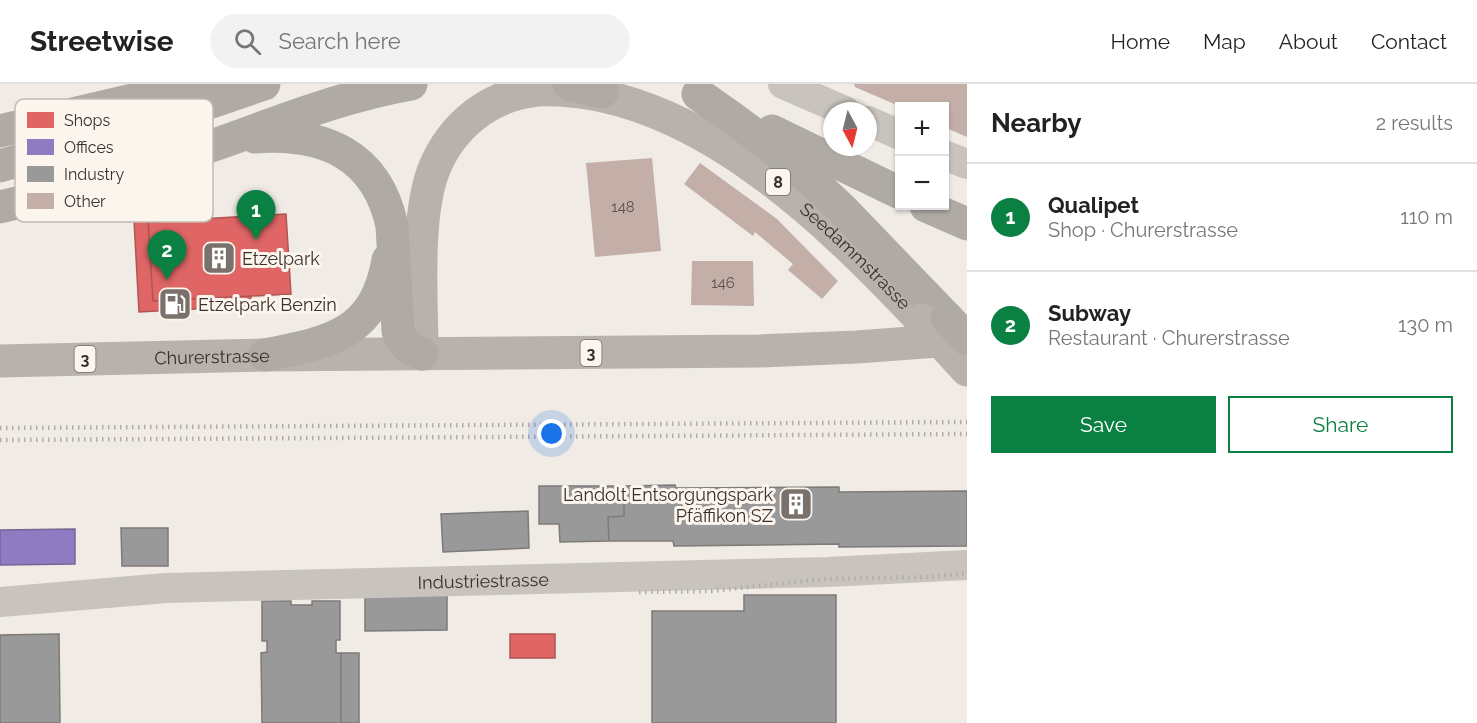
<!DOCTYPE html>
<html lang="en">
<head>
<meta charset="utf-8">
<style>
  :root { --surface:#fff; --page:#f2f2f2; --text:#222; --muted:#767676; --line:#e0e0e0; --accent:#0b8043 }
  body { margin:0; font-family:Raleway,sans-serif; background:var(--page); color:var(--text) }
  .controls { position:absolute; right:18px; top:18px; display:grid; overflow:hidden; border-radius:0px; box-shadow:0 2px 4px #0004 }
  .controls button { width:54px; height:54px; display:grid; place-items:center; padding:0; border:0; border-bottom:2px solid var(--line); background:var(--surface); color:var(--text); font:30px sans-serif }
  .compass { position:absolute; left:823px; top:18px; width:54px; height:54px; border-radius:50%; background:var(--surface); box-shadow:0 2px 4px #0004; rotate:173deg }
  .you { position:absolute; left:552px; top:350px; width:21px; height:21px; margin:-15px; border:4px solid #fff; border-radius:50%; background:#1a73e8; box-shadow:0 0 0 9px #1a73e833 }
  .badge { display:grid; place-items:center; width:39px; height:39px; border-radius:50%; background:var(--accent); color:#fff; font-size:20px; font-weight:700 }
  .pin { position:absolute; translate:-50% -50px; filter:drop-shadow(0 2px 3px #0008) }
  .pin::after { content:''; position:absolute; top:32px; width:21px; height:18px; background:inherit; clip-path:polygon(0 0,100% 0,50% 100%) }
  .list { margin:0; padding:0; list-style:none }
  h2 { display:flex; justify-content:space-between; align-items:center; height:78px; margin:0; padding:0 24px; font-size:26px }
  h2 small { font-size:20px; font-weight:400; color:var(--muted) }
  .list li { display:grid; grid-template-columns:39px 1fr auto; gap:18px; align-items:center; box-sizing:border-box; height:108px; padding:0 24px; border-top:2px solid var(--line) }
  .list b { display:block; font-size:22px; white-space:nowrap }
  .list p { margin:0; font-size:20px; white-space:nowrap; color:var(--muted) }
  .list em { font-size:20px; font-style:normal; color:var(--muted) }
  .actions { display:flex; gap:12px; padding:18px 24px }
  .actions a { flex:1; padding:14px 0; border:2px solid var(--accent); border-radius:0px; text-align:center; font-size:21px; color:var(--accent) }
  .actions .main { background:var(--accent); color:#fff }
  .icon { flex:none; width:33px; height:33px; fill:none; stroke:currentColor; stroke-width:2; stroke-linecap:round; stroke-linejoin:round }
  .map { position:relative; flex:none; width:967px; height:639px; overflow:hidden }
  header { display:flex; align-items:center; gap:36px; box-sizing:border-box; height:84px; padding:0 30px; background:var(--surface); border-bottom:2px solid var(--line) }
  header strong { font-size:28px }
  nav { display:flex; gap:33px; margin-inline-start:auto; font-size:21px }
  .search { width:420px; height:54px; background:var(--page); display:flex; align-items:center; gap:15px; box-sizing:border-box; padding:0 21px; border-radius:33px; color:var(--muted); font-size:22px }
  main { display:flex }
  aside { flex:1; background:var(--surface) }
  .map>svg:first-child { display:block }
  .shops { fill:#e06666; stroke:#ae5654; stroke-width:1.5 }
  .offices { fill:#8e7cc3; stroke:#756595; stroke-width:1.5 }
  .industry { fill:#999; stroke:#7d7a78; stroke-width:1.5 }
  .building { fill:#c3afa7 }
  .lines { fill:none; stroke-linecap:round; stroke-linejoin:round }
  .minor { stroke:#c9c3be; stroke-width:30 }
  .major { stroke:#b8b1ad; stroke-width:33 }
  .highway { stroke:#afaaa4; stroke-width:33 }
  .rail { stroke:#b1aca8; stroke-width:4.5; stroke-dasharray:1.5 4.5; stroke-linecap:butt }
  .major-bridge { stroke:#b8b1ad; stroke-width:33 }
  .highway-bridge { stroke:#afaaa4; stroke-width:33 }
  .labels { text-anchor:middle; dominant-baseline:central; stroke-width:6; stroke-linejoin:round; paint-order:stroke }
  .number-label { font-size:15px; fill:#5d504a }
  .shield { fill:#fbf5ee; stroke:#756b66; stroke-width:1.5 }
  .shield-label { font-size:16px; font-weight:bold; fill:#3b302b }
  .street-label { font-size:18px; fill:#3b302b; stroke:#fbf5ee }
  .poi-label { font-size:18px; fill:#3b302b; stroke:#fbf5ee; text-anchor:start }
  .key { fill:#fbf5ee; stroke:#c1bab4; stroke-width:1.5 }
  .key-label { font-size:16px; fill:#3b302b }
</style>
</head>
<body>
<header>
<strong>Streetwise</strong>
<div class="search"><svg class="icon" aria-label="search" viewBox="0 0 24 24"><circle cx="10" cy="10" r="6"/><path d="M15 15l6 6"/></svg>Search here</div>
<nav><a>Home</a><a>Map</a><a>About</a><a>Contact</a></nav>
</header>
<main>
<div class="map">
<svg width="967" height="639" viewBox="0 0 967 639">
  <rect width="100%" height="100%" fill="#f0ebe5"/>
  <!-- shops -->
  <path class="shops" d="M 286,130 L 291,210 L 153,217 L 148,138 Z
    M 148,135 L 153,217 L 251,212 L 251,222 L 139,228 L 134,136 Z
    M 510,550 L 555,550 L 555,574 L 510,574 Z"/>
  <!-- offices -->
  <path class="offices" d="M 75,445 L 75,480 L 0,481 L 0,446 Z"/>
  <!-- industry -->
  <path class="industry" d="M 675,401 L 676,404 L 839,403 L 839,408 L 967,407 L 967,462 L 839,463 L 839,460 L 674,462 L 673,457 L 609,457 L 608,433 L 624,432 L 624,402 Z
    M 539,402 L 624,402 L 624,432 L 608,433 L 609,457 L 560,458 L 559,440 L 539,440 Z
    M 528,427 L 529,464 L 443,468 L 441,430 Z
    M 121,444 L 168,444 L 168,482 L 122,482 Z
    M 365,510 L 447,510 L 447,546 L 365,547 Z
    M 744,511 L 836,511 L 836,639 L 652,639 L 652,527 L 744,527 Z
    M 262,517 L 291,517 L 291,521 L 312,521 L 312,517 L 340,517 L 340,556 L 336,556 L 336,569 L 341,569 L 341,639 L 262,639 L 261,569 L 267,568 L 267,557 L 262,557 Z
    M 59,550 L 60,639 L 0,639 L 0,551 Z
    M 341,569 L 359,569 L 359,639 L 341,639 Z"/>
  <!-- building -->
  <path class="building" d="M 854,0 L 967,0 L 967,53 L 944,43 L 944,22 L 899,22 L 855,3 Z
    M 652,74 L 661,167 L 595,173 L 586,79 Z
    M 700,79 L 777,135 L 838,197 L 822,215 L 788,186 L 793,180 L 755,148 L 753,152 L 684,100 Z
    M 692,177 L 753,177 L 754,222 L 691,221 Z"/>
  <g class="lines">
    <!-- minor -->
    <g class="minor">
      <path d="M 783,0 L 845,27"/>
      <path d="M 868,37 L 900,51"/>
      <path d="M 944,71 L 967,80"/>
      <path id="s1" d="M 0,518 L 166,504 L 828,488 L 967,481"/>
    </g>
    <!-- major -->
    <g class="major">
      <path id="s2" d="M 422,270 C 422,216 415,134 434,85 C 452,41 490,11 537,6 C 688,0 826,135 921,236"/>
      <path id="s3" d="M 0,277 L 265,271 L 759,267 L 857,263 L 964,255"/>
    </g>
    <!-- highway -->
    <path class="highway" d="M 569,0 L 602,8
      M 698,10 C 748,44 798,82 842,125 C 877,161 912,198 947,234
      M 0,47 L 201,0
      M 772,47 L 900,109
      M 255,53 C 323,48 377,70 392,142 L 398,247 C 402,260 410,265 422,270
      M 0,82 L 147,40 L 264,0
      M 926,122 L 967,140
      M 0,123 C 71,107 142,86 211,62 C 277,39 342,12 411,0
      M 265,271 C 330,258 375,251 388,176"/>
    <!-- rail -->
    <path class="rail" d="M 0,344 L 967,338
      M 0,356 L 967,350
      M 639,508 L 711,507 L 824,495 L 931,493 L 967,489"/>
    <!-- major-bridge -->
    <path class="major-bridge" d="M 921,236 L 967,286"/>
    <!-- highway-bridge -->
    <path class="highway-bridge" d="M 947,234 L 967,255"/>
  </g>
  <!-- icons -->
  <defs>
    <g id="building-square" transform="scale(1.725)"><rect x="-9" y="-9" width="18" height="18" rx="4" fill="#7a716c" stroke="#fbf5ee"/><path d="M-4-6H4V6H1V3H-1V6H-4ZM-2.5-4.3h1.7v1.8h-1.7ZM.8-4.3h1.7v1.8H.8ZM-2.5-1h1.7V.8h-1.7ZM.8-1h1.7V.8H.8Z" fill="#fff"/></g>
    <g id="fuel-square" transform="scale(1.725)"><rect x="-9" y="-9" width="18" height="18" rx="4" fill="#7a716c" stroke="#fbf5ee"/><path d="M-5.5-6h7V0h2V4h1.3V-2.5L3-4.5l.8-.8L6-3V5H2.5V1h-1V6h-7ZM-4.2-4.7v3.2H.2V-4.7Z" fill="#fff"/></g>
  </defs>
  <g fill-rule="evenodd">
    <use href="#building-square" x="219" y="174"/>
    <use href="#fuel-square" x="175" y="220"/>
    <use href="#building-square" x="796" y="420"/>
  </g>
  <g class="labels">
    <!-- number labels -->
    <g class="number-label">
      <text x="623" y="123">148</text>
      <text x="723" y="199">146</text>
    </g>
    <!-- shield labels -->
    <g class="shield">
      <rect x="766" y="85" width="24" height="26" rx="4.5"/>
      <rect x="580.5" y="256" width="21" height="26" rx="4.5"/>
      <rect x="74.5" y="262" width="21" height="26" rx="4.5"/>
    </g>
    <g class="shield-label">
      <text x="778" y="98">8</text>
      <text x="591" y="269">3</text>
      <text x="85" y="275">3</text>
    </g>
    <!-- street labels -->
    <g class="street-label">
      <text stroke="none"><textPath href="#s2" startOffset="692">Seedammstrasse</textPath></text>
      <text stroke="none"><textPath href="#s3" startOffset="212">Churerstrasse</textPath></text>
      <text stroke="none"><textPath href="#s1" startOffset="484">Industriestrasse</textPath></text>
    </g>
    <!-- poi labels -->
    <g class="poi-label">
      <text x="242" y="174">Etzelpark</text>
      <text x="198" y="220">Etzelpark Benzin</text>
      <text x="773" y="410" text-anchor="end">Landolt Entsorgungspark<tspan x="773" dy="21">Pfäffikon SZ</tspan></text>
    </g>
  </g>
  <!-- legend -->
  <rect x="15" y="15" width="198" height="123" rx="9" class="key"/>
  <rect x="27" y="28" width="27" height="16" fill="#e06666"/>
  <rect x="27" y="55" width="27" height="16" fill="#8e7cc3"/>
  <rect x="27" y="82" width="27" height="16" fill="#999"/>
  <rect x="27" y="109" width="27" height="16" fill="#c3afa7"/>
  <g class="key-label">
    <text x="64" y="42">Shops</text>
    <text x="64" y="69">Offices</text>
    <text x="64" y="96">Industry</text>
    <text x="64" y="123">Other</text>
  </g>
</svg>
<div class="controls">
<button>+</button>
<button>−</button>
</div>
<svg class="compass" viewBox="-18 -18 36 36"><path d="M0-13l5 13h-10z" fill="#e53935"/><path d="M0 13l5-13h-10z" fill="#767676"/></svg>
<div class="you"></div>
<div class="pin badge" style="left:256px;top:156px">1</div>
<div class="pin badge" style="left:167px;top:196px">2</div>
</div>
<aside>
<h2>Nearby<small>2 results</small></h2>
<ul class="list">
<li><span class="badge">1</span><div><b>Qualipet</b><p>Shop · Churerstrasse</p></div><em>110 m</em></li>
<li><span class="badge">2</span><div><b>Subway</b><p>Restaurant · Churerstrasse</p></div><em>130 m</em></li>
</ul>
<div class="actions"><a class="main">Save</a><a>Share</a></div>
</aside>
</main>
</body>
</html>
